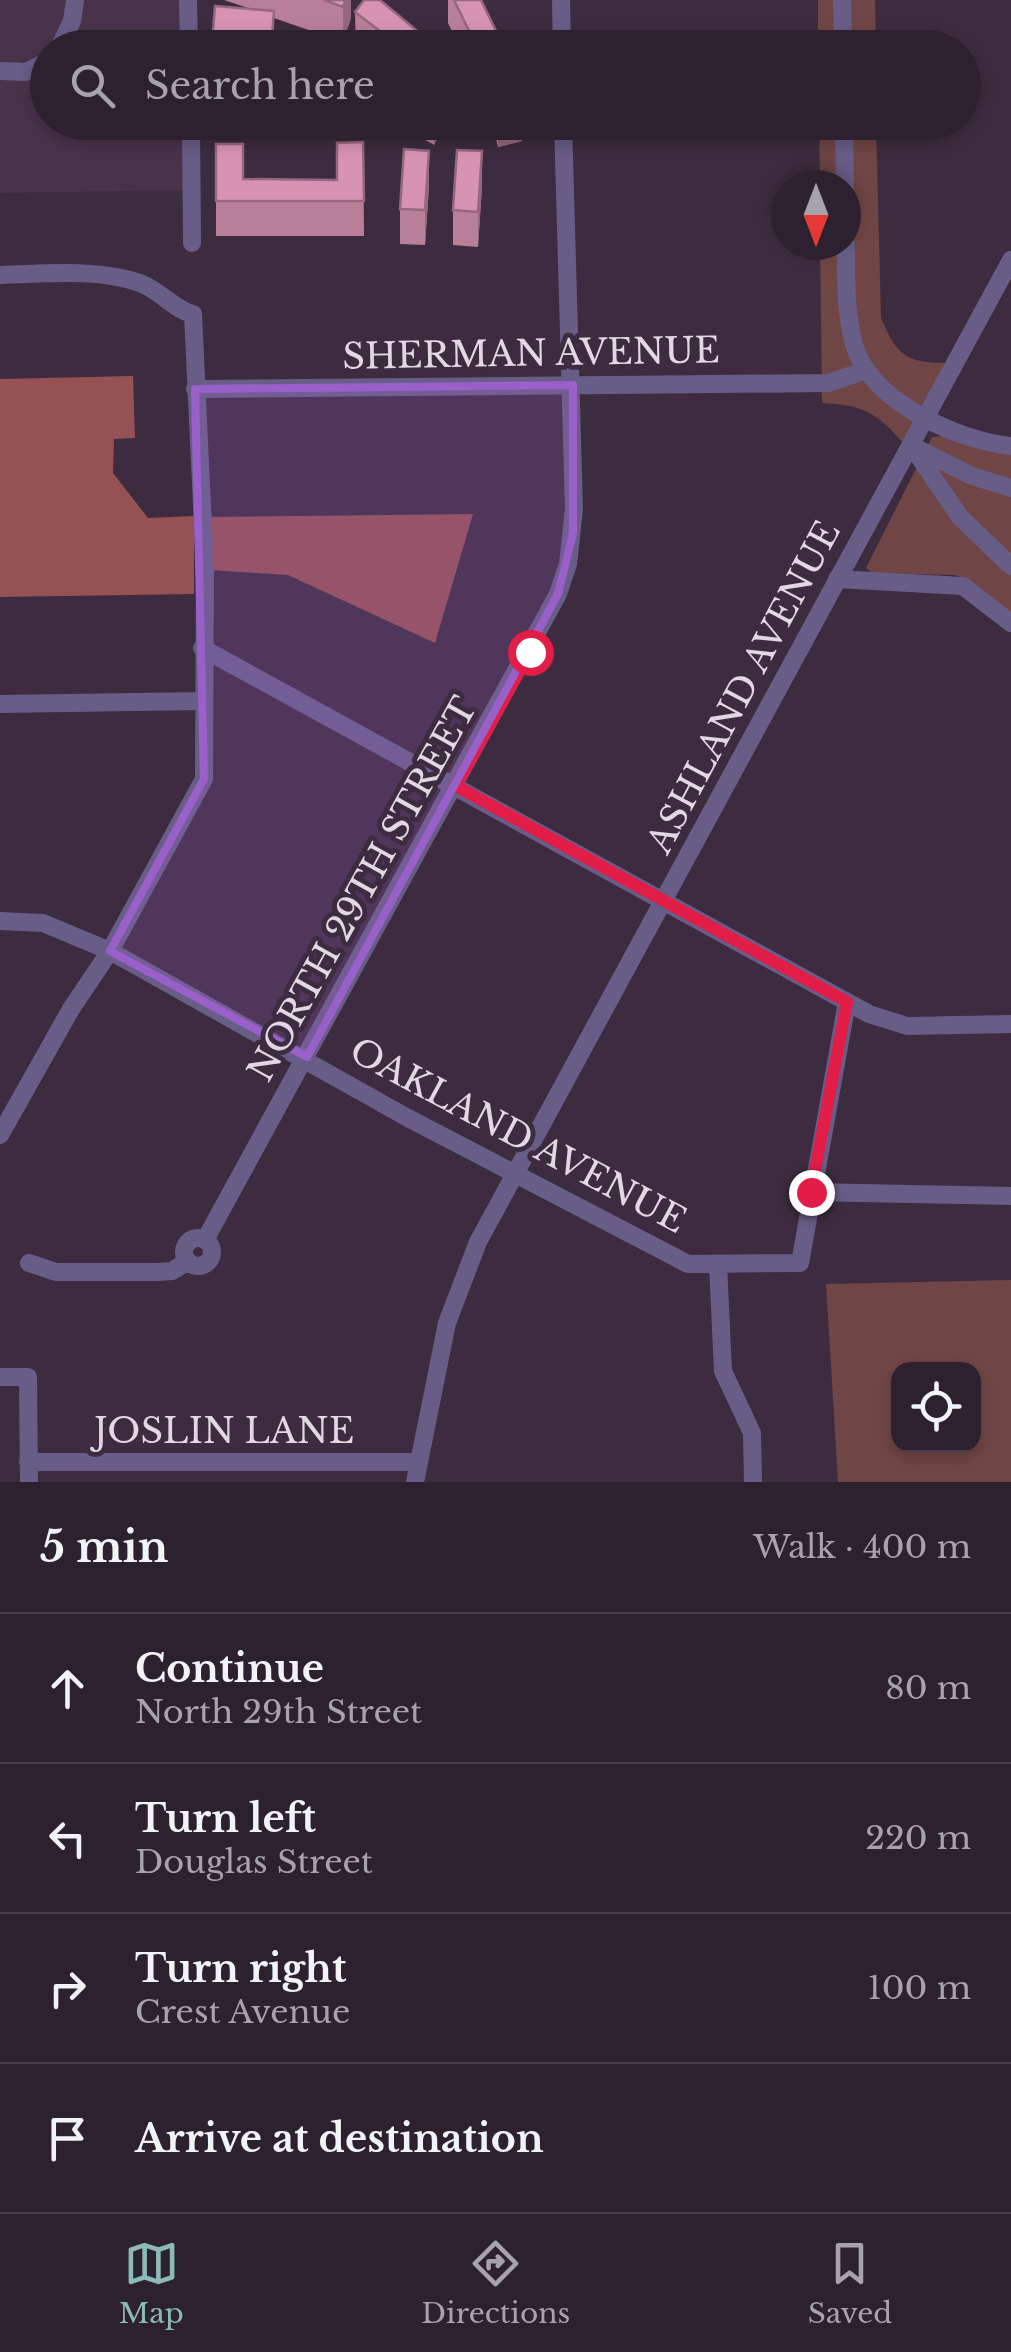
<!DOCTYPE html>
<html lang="en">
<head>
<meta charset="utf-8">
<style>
  :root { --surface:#2e212f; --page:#362937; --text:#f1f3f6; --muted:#a7a3aa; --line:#493e4b; --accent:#8bbbb9 }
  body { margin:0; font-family:"Libre Baskerville",serif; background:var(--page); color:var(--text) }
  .controls { position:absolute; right:30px; bottom:30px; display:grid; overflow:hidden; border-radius:20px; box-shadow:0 5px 15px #0003 }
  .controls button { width:90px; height:90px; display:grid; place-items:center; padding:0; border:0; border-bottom:2px solid var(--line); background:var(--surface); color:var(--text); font:50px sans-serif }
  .compass { position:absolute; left:771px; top:170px; width:90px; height:90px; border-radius:50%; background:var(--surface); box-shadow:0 5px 15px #0003; rotate:180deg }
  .stop { position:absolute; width:30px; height:30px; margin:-22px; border:8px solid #e11d48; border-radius:50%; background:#fff }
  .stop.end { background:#e11d48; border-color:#fff; box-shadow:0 2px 10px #0008 }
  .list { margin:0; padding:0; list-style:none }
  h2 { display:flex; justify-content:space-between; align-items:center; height:130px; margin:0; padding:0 40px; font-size:42px }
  h2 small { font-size:32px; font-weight:400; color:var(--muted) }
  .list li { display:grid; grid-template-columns:65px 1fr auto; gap:30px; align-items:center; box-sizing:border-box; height:150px; padding:0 40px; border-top:2px solid var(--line) }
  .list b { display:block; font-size:38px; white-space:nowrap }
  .list p { margin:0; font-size:32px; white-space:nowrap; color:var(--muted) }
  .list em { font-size:32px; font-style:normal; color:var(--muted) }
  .icon { flex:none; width:55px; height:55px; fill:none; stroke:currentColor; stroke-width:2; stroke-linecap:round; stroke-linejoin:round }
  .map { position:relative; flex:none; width:1011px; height:1482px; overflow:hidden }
  .search { position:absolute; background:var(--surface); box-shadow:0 5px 15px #0003; left:30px; right:30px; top:30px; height:110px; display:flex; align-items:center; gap:25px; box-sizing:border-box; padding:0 35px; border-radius:55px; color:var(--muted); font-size:38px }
  .sheet { height:730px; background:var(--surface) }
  nav { display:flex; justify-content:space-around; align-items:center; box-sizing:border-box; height:140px; border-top:2px solid var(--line); background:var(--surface); font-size:28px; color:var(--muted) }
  nav a { display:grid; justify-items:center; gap:5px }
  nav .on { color:var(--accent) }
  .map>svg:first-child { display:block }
  .built { fill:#48334b }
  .green { fill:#704545; fill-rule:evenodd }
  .forest { fill:#955153 }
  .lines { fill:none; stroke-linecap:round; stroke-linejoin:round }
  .minor { stroke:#685d87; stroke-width:18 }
  .wall { fill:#b97f99 }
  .shaded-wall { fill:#96687d }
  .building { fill:#d794b2; stroke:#96687d; stroke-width:2.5 }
  .route { stroke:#e11d48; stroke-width:12 }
  .marked { fill:#9a60ca; fill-opacity:0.2; stroke:#9a60ca; stroke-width:8; stroke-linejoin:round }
  .labels { text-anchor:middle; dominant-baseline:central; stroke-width:10; stroke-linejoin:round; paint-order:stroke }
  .street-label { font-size:35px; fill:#e2d8e3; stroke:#3d2c3f }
</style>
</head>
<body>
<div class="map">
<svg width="1011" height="1482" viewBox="0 0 1011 1482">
  <rect width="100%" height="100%" fill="#3d2c3f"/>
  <!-- built -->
  <path class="built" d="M 0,0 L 182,0 L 183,47 L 48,48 L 48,122 L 184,123 L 185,190 L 0,193 Z"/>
  <!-- green -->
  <path class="green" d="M 818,0 L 875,0 L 876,47 L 818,47 Z
    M 819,123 L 876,123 L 881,318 C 898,358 906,362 948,363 L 903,443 C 877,413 864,405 822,403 L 820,245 L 846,245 L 846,185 L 820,185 Z
    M 942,436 L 1011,454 L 1011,614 L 969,580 L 955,575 L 873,573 L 866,568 L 932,437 Z
    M 1011,1280 L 1011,1482 L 838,1482 L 826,1284 ZM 898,1370 L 974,1370 L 974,1444 L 898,1444 Z"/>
  <!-- forest -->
  <path class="forest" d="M 133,376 L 135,438 L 114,439 L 113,473 L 148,518 L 194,516 L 194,594 L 0,597 L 0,379 Z
    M 473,514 L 435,643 L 288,575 L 210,570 L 209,517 Z"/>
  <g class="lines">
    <!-- minor -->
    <path class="minor" d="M 188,0 L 189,48
      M 561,0 L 562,48
      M 842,0 L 843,48
      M 59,48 L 72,21 L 75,0
      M 0,71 L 26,72 L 48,61
      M 191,122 L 192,243
      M 844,122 L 845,185
      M 846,245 C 846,278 845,322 857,353 C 878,404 959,441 1011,446
      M 0,275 C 46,274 96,268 140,283 C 160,290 174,310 193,314 L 205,569 L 204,779 L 110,951 L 71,1009 L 0,1135
      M 195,389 L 829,383 L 866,370
      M 911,445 L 960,517 L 1011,566
      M 916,448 L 972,476 L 1011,488
      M 837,579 L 963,586 L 1011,623
      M 202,648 L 869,1014 L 907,1026 L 1011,1024
      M 0,704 L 203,701
      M 0,921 L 43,923 L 110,951 L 408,1118 L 688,1264 L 800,1263 L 847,1002
      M 811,1192 L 1011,1196
      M184 1252a14 14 0 1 1 28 0a14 14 0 1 1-28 0Z
      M 205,1240 L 558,594 L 568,564 L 574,509 L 563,122
      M 29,1263 L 56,1272 L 157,1272 L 172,1271 L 188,1261
      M 718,1264 L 723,1371 L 752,1433 L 753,1482
      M 0,1377 L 28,1377 L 29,1482
      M 28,1462 L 419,1462
      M 415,1482 L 447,1323 L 478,1242 L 1011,260"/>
  </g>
  <!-- wall -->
  <path class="wall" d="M 224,0 L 351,0 L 351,18 L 343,42 L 274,18 L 274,48 L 213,48 L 213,31 L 251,9 Z
    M 448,0 L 481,0 L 496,48 L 460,48 L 448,23 Z
    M 355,12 L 416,48 L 356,48 Z
    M 215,122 L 274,122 L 274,128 L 216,133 Z
    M 300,122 L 363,122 L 361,134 L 300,126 Z
    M 394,122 L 446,122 L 434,145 Z
    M 492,122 L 522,122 L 522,141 L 498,147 Z
    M 363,142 L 364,236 L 216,236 L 216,144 L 243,179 L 337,180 Z
    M 429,186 L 425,245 L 400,244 L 400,209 Z
    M 482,186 L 478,247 L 453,245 L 453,210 Z"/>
  <!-- shaded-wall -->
  <path class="shaded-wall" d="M 345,0 L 351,0 L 351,18 L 343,42 L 343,7 Z
    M 274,11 L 274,48 L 272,48 L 272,36 Z
    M 416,30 L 416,48 L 402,48 Z
    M 496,31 L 496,48 L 474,48 L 474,41 Z
    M 434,122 L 446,122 L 434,145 Z
    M 498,122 L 522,122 L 522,141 L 498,147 Z
    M 429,151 L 429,186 L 425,245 L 425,210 Z
    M 482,151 L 482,186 L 478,247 L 478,212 Z"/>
  <!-- building -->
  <path class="building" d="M 324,0 L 345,0 L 343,7 Z
    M 364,0 L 380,0 L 416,30 L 402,48 L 355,12 Z
    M 454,0 L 481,0 L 496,31 L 474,41 Z
    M 215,6 L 274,11 L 272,36 L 213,31 Z
    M 363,142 L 364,201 L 216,201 L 216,144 L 243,144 L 243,179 L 337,180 L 337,143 Z
    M 404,149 L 429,151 L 425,210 L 400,209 Z
    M 457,150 L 482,151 L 478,212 L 453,210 Z"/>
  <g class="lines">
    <!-- route -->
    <path class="route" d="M 530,652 L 456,786 L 847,1002 L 811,1192"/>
  </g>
  <!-- marked area -->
  <path class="marked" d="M 573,385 L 573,533 L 558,594 L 307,1057 L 110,951 L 204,779 L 195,389 Z"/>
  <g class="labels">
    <!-- street labels -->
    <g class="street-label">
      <text transform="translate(531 353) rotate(-1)">SHERMAN AVENUE</text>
      <text transform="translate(743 687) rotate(-62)">ASHLAND AVENUE</text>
      <text transform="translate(362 889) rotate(-61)">NORTH 29TH STREET</text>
      <text transform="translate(518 1135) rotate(28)">OAKLAND AVENUE</text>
      <text x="224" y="1430">JOSLIN LANE</text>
    </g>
  </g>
</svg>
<div class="controls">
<button><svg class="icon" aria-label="locate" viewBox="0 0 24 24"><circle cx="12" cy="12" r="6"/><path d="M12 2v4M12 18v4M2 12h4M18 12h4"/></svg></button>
</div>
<svg class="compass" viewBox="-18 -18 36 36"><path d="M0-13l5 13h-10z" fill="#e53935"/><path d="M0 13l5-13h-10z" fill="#a7a3aa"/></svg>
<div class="stop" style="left:530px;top:652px"></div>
<div class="stop end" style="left:811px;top:1192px"></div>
<div class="search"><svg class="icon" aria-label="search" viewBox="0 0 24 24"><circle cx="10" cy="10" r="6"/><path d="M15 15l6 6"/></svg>Search here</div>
</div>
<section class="sheet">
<h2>5 min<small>Walk · 400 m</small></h2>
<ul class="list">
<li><svg class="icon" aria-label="ahead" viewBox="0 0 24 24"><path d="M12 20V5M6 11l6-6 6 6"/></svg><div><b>Continue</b><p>North 29th Street</p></div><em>80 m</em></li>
<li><svg class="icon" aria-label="left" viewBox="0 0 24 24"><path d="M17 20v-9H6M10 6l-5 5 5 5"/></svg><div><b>Turn left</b><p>Douglas Street</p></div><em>220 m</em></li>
<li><svg class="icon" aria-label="right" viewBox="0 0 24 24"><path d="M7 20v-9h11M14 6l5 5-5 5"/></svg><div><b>Turn right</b><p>Crest Avenue</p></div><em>100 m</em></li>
<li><svg class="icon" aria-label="arrive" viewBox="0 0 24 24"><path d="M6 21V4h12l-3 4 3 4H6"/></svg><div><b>Arrive at destination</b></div></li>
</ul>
</section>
<nav>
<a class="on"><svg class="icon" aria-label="map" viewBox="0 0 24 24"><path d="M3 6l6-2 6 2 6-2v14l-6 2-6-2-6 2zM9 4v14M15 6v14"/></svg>Map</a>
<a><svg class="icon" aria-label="directions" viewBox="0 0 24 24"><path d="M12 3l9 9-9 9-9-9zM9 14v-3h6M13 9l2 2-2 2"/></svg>Directions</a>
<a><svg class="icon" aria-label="saved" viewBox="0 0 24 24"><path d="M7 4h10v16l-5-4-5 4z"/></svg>Saved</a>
</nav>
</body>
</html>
